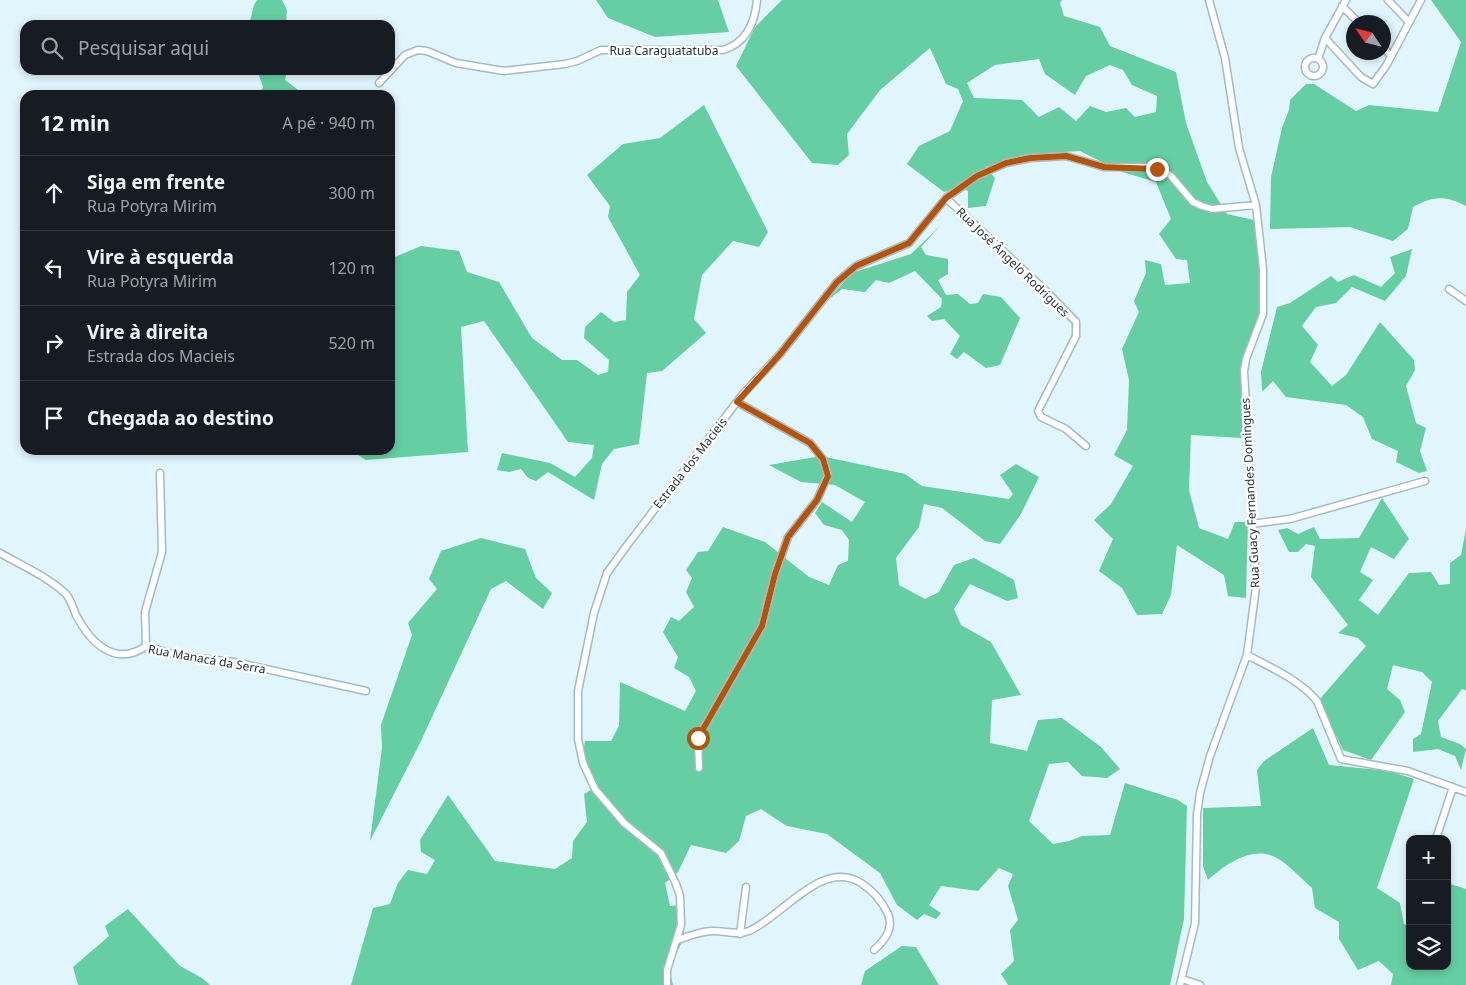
<!DOCTYPE html>
<html lang="pt">
<head>
<meta charset="utf-8">
<style>
  :root { --surface:#171b24; --page:#242831; --text:#f1f3f6; --muted:#9ea1a6; --line:#363941 }
  body { margin:0; font-family:"Noto Sans",sans-serif; background:var(--page); color:var(--text) }
  .controls { position:absolute; right:15px; bottom:15px; display:grid; overflow:hidden; border-radius:10px; box-shadow:0 2px 8px #0003 }
  .controls button { width:45px; height:45px; display:grid; place-items:center; padding:0; border:0; border-bottom:1px solid var(--line); background:var(--surface); color:var(--text); font:25px sans-serif }
  .compass { position:absolute; left:1346px; top:15px; width:45px; height:45px; border-radius:50%; background:var(--surface); box-shadow:0 2px 8px #0003; rotate:305deg }
  .stop { position:absolute; width:15px; height:15px; margin:-11px; border:4px solid #b45309; border-radius:50%; background:#fff }
  .stop.end { background:#b45309; border-color:#fff; box-shadow:0 1px 5px #0008 }
  .list { margin:0; padding:0; list-style:none }
  h2 { display:flex; justify-content:space-between; align-items:center; height:65px; margin:0; padding:0 20px; font-size:21px }
  h2 small { font-size:16px; font-weight:400; color:var(--muted) }
  .list li { display:grid; grid-template-columns:32px 1fr auto; gap:15px; align-items:center; box-sizing:border-box; height:75px; padding:0 20px; border-top:1px solid var(--line) }
  .list b { display:block; font-size:19px; white-space:nowrap }
  .list p { margin:0; font-size:16px; white-space:nowrap; color:var(--muted) }
  .list em { font-size:16px; font-style:normal; color:var(--muted) }
  .icon { flex:none; width:28px; height:28px; fill:none; stroke:currentColor; stroke-width:2; stroke-linecap:round; stroke-linejoin:round }
  .map { position:relative; flex:none; width:1466px; height:985px; overflow:hidden }
  .search { position:absolute; background:var(--surface); box-shadow:0 2px 8px #0003; left:20px; top:20px; width:375px; height:55px; display:flex; align-items:center; gap:12px; box-sizing:border-box; padding:0 18px; border-radius:15px; color:var(--muted); font-size:19px }
  .panel { position:absolute; background:var(--surface); box-shadow:0 2px 8px #0003; left:20px; top:90px; width:375px; height:365px; border-radius:15px }
  .map>svg:first-child { display:block }
  .forest { fill:#65cea2; fill-rule:evenodd }
  .lines { fill:none; stroke-linecap:round; stroke-linejoin:round }
  .minor-casing { stroke:#a3bbc4; stroke-width:9 }
  .minor { stroke:#fff; stroke-width:6 }
  .route { stroke:#b45309; stroke-width:6 }
  .labels { text-anchor:middle; dominant-baseline:central; stroke-width:4.5; stroke-linejoin:round; paint-order:stroke }
  .street-label { font-size:12px; fill:#273034; stroke:#fff }
</style>
</head>
<body>
<div class="map">
<svg width="1466" height="985" viewBox="0 0 1466 985">
  <rect width="100%" height="100%" fill="#e0f5fc"/>
  <!-- forest -->
  <path class="forest" d="M 257,0 L 282,0 L 287,10 L 286,25 L 249,25 L 254,5 Z
    M 596,0 L 718,0 L 729,32 L 655,37 L 608,18 Z
    M 782,0 L 1062,0 L 1060,3 L 1064,16 L 1100,27 L 1110,46 L 1176,72 L 1186,123 L 1207,182 L 1227,214 L 1254,220 L 1261,262 L 1262,317 L 1243,361 L 1242,438 L 1191,435 L 1189,490 L 1199,528 L 1228,539 L 1235,522 L 1248,522 L 1246,598 L 1228,596 L 1224,575 L 1177,545 L 1171,595 L 1162,614 L 1137,615 L 1122,588 L 1099,571 L 1113,539 L 1094,520 L 1111,504 L 1133,466 L 1114,455 L 1127,430 L 1129,380 L 1122,349 L 1139,312 L 1134,301 L 1146,273 L 1145,260 L 1161,264 L 1165,285 L 1190,283 L 1187,260 L 1176,259 L 1159,234 L 1171,219 L 1156,182 L 1122,172 L 1080,151 L 1027,154 L 985,167 L 995,178 L 986,206 L 968,208 L 968,191 L 960,188 L 944,192 L 907,164 L 919,146 L 950,131 L 963,101 L 958,89 L 946,84 L 930,48 L 880,90 L 847,134 L 849,155 L 838,165 L 812,163 L 736,66 L 755,27 ZM 1039,59 L 1045,74 L 1075,95 L 1086,76 L 1110,65 L 1123,70 L 1132,85 L 1157,96 L 1156,112 L 1135,117 L 1126,108 L 1106,112 L 1090,106 L 1076,121 L 1059,107 L 1039,117 L 1022,100 L 974,98 L 967,83 L 995,65 Z
    M 1431,0 L 1466,0 L 1466,206 C 1446,195 1432,196 1413,207 L 1408,229 L 1393,241 L 1350,227 L 1270,229 L 1271,177 L 1282,128 L 1289,110 L 1290,100 L 1306,84 L 1314,84 L 1356,111 L 1369,105 L 1438,112 L 1461,42 Z
    M 257,70 L 287,70 L 285,80 L 305,95 L 259,95 L 263,87 Z
    M 704,105 L 768,232 L 759,247 L 733,241 L 702,275 L 694,319 L 706,333 L 662,371 L 647,373 L 639,444 L 614,449 L 602,464 L 594,500 L 548,472 L 536,481 L 528,478 L 521,469 L 509,472 L 497,470 L 502,453 L 550,463 L 575,477 L 592,458 L 594,445 L 568,442 L 484,321 L 461,327 L 468,452 L 366,460 L 350,450 L 390,450 L 390,298 L 395,294 L 395,282 L 390,280 L 390,259 L 421,246 L 459,251 L 467,272 L 499,282 L 532,338 L 562,360 L 577,360 L 598,375 L 608,372 L 609,360 L 584,338 L 585,327 L 601,312 L 614,322 L 626,320 L 627,292 L 640,275 L 608,217 L 610,206 L 587,175 L 623,144 L 660,138 Z
    M 940,226 L 921,247 L 926,255 L 948,259 L 948,274 L 938,280 L 946,295 L 958,294 L 970,304 L 978,303 L 983,294 L 1001,297 L 1020,318 L 1000,365 L 986,368 L 964,352 L 957,359 L 950,354 L 960,336 L 944,319 L 932,321 L 927,316 L 941,307 L 942,299 L 915,271 L 889,283 L 876,280 L 865,292 L 842,289 L 828,300 L 852,273 L 911,254 Z
    M 1412,249 L 1406,276 L 1385,301 L 1352,287 L 1336,303 L 1316,307 L 1302,326 L 1318,345 L 1310,362 L 1332,386 L 1346,375 L 1380,322 L 1414,360 L 1415,370 L 1406,386 L 1416,423 L 1426,428 L 1420,451 L 1427,471 L 1419,473 L 1396,462 L 1398,451 L 1372,439 L 1363,417 L 1346,405 L 1286,397 L 1273,381 L 1263,391 L 1262,390 L 1261,372 L 1277,307 L 1290,303 L 1331,276 L 1338,282 L 1354,275 L 1381,287 L 1395,273 L 1390,257 Z
    M 821,456 L 905,474 L 922,486 L 1009,499 L 1013,494 L 1000,475 L 1016,464 L 1039,477 L 1021,514 L 1000,544 L 985,541 L 942,508 L 924,504 L 919,527 L 896,558 L 899,585 L 925,599 L 939,592 L 954,565 L 974,558 L 1014,580 L 1018,598 L 1007,601 L 970,584 L 954,609 L 961,625 L 991,642 L 1021,695 L 992,700 L 990,743 L 1027,751 L 1038,720 L 1062,718 L 1101,747 L 1120,769 L 1107,778 L 1082,776 L 1068,762 L 1049,764 L 1029,821 L 1053,844 L 1069,841 L 1082,836 L 1110,835 L 1125,783 L 1178,800 L 1187,806 L 1184,919 L 1170,985 L 1008,985 L 1001,974 L 1014,961 L 1010,930 L 1018,920 L 1008,886 L 1013,874 L 999,868 L 978,891 L 941,886 L 929,905 L 941,913 L 936,919 L 924,914 L 917,920 L 897,905 L 880,873 L 827,834 L 787,826 L 761,809 L 746,816 L 739,841 L 726,853 L 691,845 L 678,872 L 665,883 L 670,906 L 683,905 L 684,938 L 669,968 L 673,985 L 351,985 L 373,908 L 390,904 L 398,883 L 408,870 L 427,874 L 435,860 L 421,852 L 420,840 L 448,795 L 495,861 L 555,869 L 572,858 L 573,841 L 587,822 L 584,794 L 593,789 L 582,758 L 585,741 L 611,741 L 619,726 L 620,682 L 685,711 L 696,691 L 689,677 L 674,668 L 678,657 L 663,632 L 671,617 L 679,621 L 694,607 L 686,592 L 692,578 L 686,570 L 698,552 L 708,551 L 723,527 L 765,542 L 809,577 L 829,585 L 838,565 L 848,561 L 849,540 L 842,530 L 824,525 L 815,513 L 822,502 L 852,522 L 865,502 L 835,485 L 801,482 L 769,465 Z
    M 1382,498 L 1409,539 L 1394,559 L 1371,547 L 1360,572 L 1373,580 L 1359,600 L 1378,615 L 1409,573 L 1431,572 L 1439,585 L 1450,584 L 1450,563 L 1461,555 L 1466,529 L 1466,690 L 1462,689 L 1438,721 L 1441,737 L 1460,744 L 1466,749 L 1461,770 L 1455,756 L 1438,749 L 1413,752 L 1413,739 L 1421,734 L 1432,682 L 1422,672 L 1393,665 L 1387,689 L 1400,700 L 1405,712 L 1371,760 L 1343,750 L 1319,700 L 1366,646 L 1358,638 L 1338,633 L 1348,625 L 1311,577 L 1315,546 L 1306,544 L 1298,552 L 1289,552 L 1278,530 L 1287,528 L 1298,534 L 1314,527 L 1320,539 L 1359,538 Z
    M 481,538 L 525,549 L 536,578 L 552,593 L 543,609 L 506,581 L 491,589 L 421,741 L 370,841 L 382,748 L 381,725 L 412,635 L 408,623 L 437,589 L 429,579 L 441,551 Z
    M 1313,728 L 1329,765 L 1389,771 L 1414,779 L 1377,888 L 1400,903 L 1404,924 L 1410,926 L 1410,966 L 1447,966 L 1447,883 L 1466,889 L 1466,985 L 1391,985 L 1393,974 L 1379,961 L 1358,970 L 1339,939 L 1339,922 L 1315,908 L 1312,888 C 1303,880 1284,860 1273,856 C 1249,847 1225,865 1208,880 L 1203,866 L 1203,808 L 1261,806 L 1257,770 L 1264,761 Z
    M 128,909 L 180,966 L 202,978 L 210,985 L 78,985 L 73,967 L 109,936 L 105,926 Z
    M 902,946 L 916,947 L 939,985 L 861,985 L 865,971 Z"/>
  <g class="lines">
    <!-- minor casing -->
    <g class="minor-casing">
      <path id="minor" d="M 1388,0 L 1408,21
        M 1342,6 L 1358,22
        M 1325,38 L 1361,77 L 1373,84 L 1386,66 L 1421,0
        M 1384,48 L 1391,56
        M1305 67a9 9 0 1 1 18 0a9 9 0 1 1-18 0Z
        M 1318,59 L 1325,38 L 1346,0
        M 379,83 L 405,55 L 418,50 L 427,51 L 456,63 L 504,71 L 565,64 L 577,61 L 601,50 L 723,50 C 746,43 755,23 757,0
        M 946,198 L 1046,291 L 1076,322 L 1076,336 L 1038,411 L 1041,417 L 1066,429 L 1086,446
        M 1449,289 L 1466,301
        M 1251,524 L 1290,519 L 1425,481
        M 0,553 C 21,565 48,577 66,594 C 71,600 73,608 76,615 C 90,642 115,668 146,646 L 179,656 L 234,662 L 366,691
        M 146,646 L 145,612 L 162,552 L 160,473
        M 1247,655 C 1270,667 1300,680 1317,701 L 1341,759 L 1408,771 L 1466,792
        M 699,768 L 698,738 L 762,626 L 775,574 L 788,537 L 817,500 L 828,475 L 823,459 L 810,443 L 737,402
        M 1436,839 L 1453,787
        M 740,934 L 746,887
        M 678,940 C 688,936 700,932 711,931 C 724,930 736,936 749,931 C 782,917 822,858 861,883 C 872,890 882,901 888,914 C 894,929 885,940 874,950
        M 1182,979 L 1200,985
        M 667,985 L 667,970 L 681,925 L 680,896 L 676,884 L 661,853 L 624,823 L 595,789 L 583,763 L 578,739 L 578,691 L 594,613 L 607,573 L 628,544 L 743,394 L 781,353 L 837,282 L 856,266 L 909,243 L 946,198 L 977,176 L 1006,163 L 1030,158 L 1066,156 L 1104,167 L 1148,167 L 1161,170 L 1171,176 L 1193,202 L 1202,206 L 1212,209 L 1256,205
        M 1180,985 L 1195,923 L 1197,814 L 1200,793 L 1210,756 L 1247,655 L 1256,587 L 1244,371 L 1246,359 L 1263,314 L 1263,269 L 1256,205 L 1239,148 L 1225,58 L 1209,0"/>
    </g>
    <!-- minor -->
    <use href="#minor" class="minor"/>
  </g>
  <g class="lines">
    <!-- route -->
    <path class="route" d="M 698,738 L 762,626 L 775,574 L 788,537 L 817,500 L 828,476 L 823,459 L 810,443 L 737,402 L 781,353 L 837,282 L 856,266 L 909,243 L 946,198 L 977,176 L 1006,163 L 1030,158 L 1066,156 L 1104,167 L 1157,169"/>
  </g>
  <g class="labels">
    <!-- street labels -->
    <g class="street-label">
      <text x="664" y="50">Rua Caraguatatuba</text>
      <text transform="translate(1013 262) rotate(44)">Rua José Ângelo Rodrigues</text>
      <text transform="translate(690 463) rotate(-52)">Estrada dos Macieis</text>
      <text transform="translate(1250 493) rotate(-93)">Rua Guacy Fernandes Domingues</text>
      <text transform="translate(207 659) rotate(10)">Rua Manacá da Serra</text>
    </g>
  </g>
</svg>
<div class="controls">
<button>+</button>
<button>−</button>
<button><svg class="icon" aria-label="layers" viewBox="0 0 24 24"><path d="M12 4l9 5-9 5-9-5zM3 14l9 5 9-5"/></svg></button>
</div>
<svg class="compass" viewBox="-18 -18 36 36"><path d="M0-13l5 13h-10z" fill="#e53935"/><path d="M0 13l5-13h-10z" fill="#9ea1a6"/></svg>
<div class="stop" style="left:698px;top:738px"></div>
<div class="stop end" style="left:1157px;top:169px"></div>
<div class="search"><svg class="icon" aria-label="search" viewBox="0 0 24 24"><circle cx="10" cy="10" r="6"/><path d="M15 15l6 6"/></svg>Pesquisar aqui</div>
<section class="panel">
<h2>12 min<small>A pé · 940 m</small></h2>
<ul class="list">
<li><svg class="icon" aria-label="ahead" viewBox="0 0 24 24"><path d="M12 20V5M6 11l6-6 6 6"/></svg><div><b>Siga em frente</b><p>Rua Potyra Mirim</p></div><em>300 m</em></li>
<li><svg class="icon" aria-label="left" viewBox="0 0 24 24"><path d="M17 20v-9H6M10 6l-5 5 5 5"/></svg><div><b>Vire à esquerda</b><p>Rua Potyra Mirim</p></div><em>120 m</em></li>
<li><svg class="icon" aria-label="right" viewBox="0 0 24 24"><path d="M7 20v-9h11M14 6l5 5-5 5"/></svg><div><b>Vire à direita</b><p>Estrada dos Macieis</p></div><em>520 m</em></li>
<li><svg class="icon" aria-label="arrive" viewBox="0 0 24 24"><path d="M6 21V4h12l-3 4 3 4H6"/></svg><div><b>Chegada ao destino</b></div></li>
</ul>
</section>
</div>
</body>
</html>
